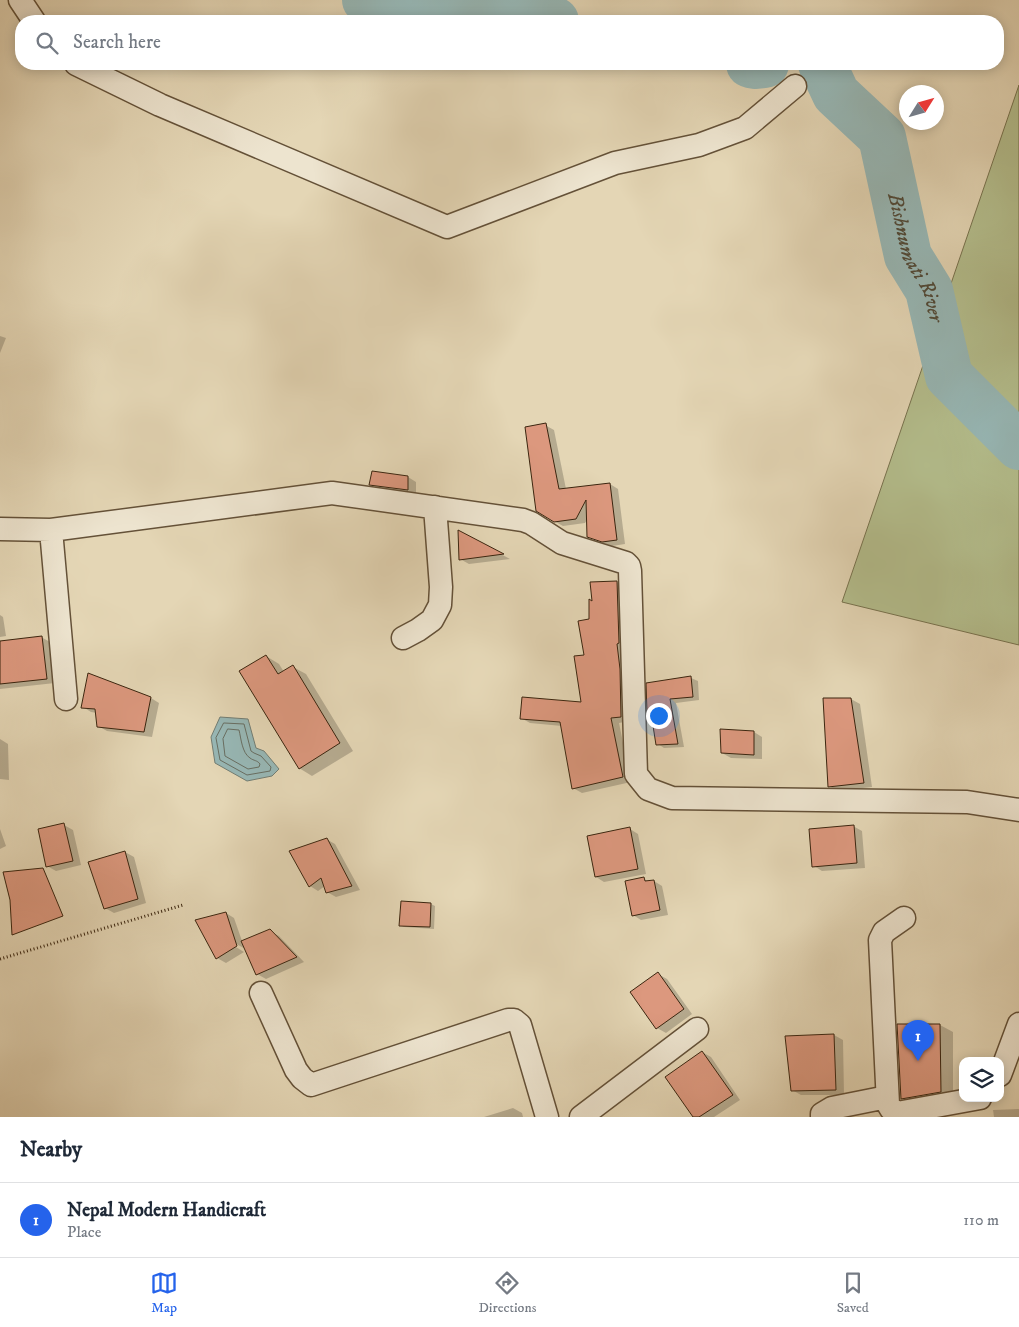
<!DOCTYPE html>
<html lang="en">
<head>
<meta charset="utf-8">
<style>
  :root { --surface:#fff; --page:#f6f6f7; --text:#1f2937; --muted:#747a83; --line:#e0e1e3; --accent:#2563eb }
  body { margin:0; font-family:"IM FELL DW Pica",serif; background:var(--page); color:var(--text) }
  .controls { position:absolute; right:15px; bottom:15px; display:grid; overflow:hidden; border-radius:10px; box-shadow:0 2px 12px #0003 }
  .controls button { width:45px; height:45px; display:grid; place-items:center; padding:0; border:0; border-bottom:1px solid var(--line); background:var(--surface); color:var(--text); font:25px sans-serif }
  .compass { position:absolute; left:899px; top:85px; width:45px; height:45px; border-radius:50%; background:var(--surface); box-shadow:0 2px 12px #0003; rotate:53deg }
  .you { position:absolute; left:658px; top:715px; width:18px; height:18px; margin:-12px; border:4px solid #fff; border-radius:50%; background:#1a73e8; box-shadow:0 0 0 8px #1a73e833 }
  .badge { display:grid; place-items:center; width:32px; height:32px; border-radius:50%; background:var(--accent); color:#fff; font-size:16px; font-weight:700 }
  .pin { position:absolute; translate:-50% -41px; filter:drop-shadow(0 1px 2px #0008) }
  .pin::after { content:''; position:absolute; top:26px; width:18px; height:15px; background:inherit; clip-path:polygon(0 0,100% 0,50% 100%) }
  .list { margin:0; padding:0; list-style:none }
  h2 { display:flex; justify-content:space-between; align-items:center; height:65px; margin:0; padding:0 20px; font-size:21px }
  h2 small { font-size:16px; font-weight:400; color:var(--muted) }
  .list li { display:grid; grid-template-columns:32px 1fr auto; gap:15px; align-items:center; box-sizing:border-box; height:75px; padding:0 20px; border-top:1px solid var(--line) }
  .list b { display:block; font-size:19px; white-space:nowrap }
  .list p { margin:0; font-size:16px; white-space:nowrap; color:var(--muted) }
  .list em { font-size:16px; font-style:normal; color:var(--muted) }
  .icon { flex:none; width:28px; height:28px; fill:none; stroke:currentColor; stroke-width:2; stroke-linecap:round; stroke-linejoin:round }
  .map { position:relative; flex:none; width:1019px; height:1117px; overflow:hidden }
  .search { position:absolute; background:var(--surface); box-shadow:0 2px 12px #0003; left:15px; right:15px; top:15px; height:55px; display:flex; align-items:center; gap:12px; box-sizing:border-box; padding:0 18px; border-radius:20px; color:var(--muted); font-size:19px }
  .sheet { height:140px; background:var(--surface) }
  nav { display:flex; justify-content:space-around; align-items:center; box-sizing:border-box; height:70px; border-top:1px solid var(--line); background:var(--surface); font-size:14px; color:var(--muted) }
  nav a { display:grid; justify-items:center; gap:2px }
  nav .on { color:var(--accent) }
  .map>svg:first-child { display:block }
  .green { fill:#b4be8d; stroke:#77724e }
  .water { fill:#97b7b5; stroke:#727d73 }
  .shadow { fill:#0003 }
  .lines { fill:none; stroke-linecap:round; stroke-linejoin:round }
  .shore { stroke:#686e62; stroke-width:1 }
  .river { stroke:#97b7b5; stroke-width:48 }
  .building { fill:#dc987e; stroke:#3a250f }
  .minor-casing { stroke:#645138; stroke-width:25 }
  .path { stroke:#3a250f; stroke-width:3; stroke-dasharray:1 2.5; stroke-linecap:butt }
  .minor { stroke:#ede4cf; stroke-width:22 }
  .labels { text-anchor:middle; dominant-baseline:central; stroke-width:4.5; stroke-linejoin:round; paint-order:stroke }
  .water-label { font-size:20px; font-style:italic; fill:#514a38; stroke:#ede4cf }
</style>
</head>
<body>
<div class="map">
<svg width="1019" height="1117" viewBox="0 0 1019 1117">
  <rect width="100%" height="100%" fill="#e4d6b5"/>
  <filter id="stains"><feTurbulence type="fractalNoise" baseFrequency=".004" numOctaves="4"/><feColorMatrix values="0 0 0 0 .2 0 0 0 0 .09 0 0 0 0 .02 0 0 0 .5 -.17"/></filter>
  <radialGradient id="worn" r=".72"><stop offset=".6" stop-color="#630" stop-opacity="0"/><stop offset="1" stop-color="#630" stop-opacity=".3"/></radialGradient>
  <!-- green -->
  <path class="green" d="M 1019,85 L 1019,645 L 842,602 Z"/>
  <!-- water -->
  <path class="water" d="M 220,717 L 248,719 L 256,748 L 264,751 L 279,769 L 272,776 L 247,781 L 215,763 L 211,737 Z"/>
  <!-- shadow -->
  <path class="shadow" d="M 0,336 L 6,338 L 0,353 Z
    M 545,425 L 554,430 L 566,489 L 610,484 L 618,489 L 625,544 L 612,546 L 597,541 L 588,536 L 588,518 L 585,523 L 563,526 L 554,521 Z
    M 408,477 L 416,482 L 416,495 L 379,489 L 371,484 Z
    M 460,532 L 510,559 L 469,564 L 460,559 Z
    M 617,582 L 625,587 L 629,721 L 619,723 L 631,782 L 582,793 L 573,788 L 562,726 L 530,723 L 521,718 L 582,703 L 585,656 L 594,603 Z
    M 0,615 L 3,617 L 6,636 L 0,637 Z
    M 41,637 L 50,642 L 55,683 L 0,689 L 0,642 Z
    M 266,656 L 279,664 L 284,672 L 293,667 L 306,674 L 353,751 L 312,776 L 299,768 Z
    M 691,678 L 698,681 L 699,700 L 676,703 L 684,747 L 664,748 L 658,744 L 652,715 L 649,713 Z
    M 151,698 L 159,703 L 152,737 L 107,731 L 98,726 L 97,713 L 91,712 L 83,707 Z
    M 851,699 L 860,704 L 872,787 L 837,791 L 829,786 Z
    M 754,732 L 762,737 L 762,759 L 731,758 L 722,753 Z
    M 0,739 L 8,744 L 9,780 L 0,779 Z
    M 64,825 L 73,830 L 81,865 L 56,871 L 47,866 Z
    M 853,826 L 862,831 L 865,868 L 822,871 L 814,866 Z
    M 0,829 L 6,846 L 0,849 Z
    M 630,829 L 638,834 L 646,874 L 604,882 L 596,877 Z
    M 326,839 L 335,844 L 360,890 L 336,897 L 327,892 L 325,886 L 318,891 L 310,886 Z
    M 125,852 L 134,857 L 146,903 L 114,913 L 105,908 Z
    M 644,879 L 649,882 L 654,881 L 662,886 L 668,915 L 641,920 L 633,915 Z
    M 431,904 L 435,906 L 434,929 L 404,927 L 400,925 Z
    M 226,913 L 234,918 L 242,941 L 270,931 L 279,936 L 304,962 L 266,979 L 257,974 L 247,950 L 233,942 L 231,944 L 244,952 L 226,963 L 217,958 L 196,921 Z
    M 658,974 L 667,979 L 692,1014 L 666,1033 L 657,1028 Z
    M 940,1025 L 953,1032 L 953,1099 L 915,1106 L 902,1098 Z
    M 834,1035 L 843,1040 L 844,1095 L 801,1095 L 792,1090 Z
    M 702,1052 L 711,1057 L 740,1100 L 714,1117 L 694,1117 Z
    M 513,1108 L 522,1113 L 523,1117 L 484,1117 Z
    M 1019,1109 L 1019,1117 L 994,1117 L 993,1110 Z"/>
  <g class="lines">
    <!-- shore -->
    <path class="shore" d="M 224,723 L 244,724 L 251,751 L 254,753 L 261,756 L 271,767 L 270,771 L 247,775 L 220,760 L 216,738 Z
      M 228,729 L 239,730 C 241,738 242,753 250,758 C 254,761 257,760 260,764 L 259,767 L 248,769 L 225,756 L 223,739 Z"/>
    <!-- river -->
    <g class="river">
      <path d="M 366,0 L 468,7 L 514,2 L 555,21"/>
      <path d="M 750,64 L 756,65 L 765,64"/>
      <path id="s1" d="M 822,64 L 836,94 L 882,137 L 908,256 L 929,290 L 949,376 L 1019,446"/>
    </g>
  </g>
  <!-- building -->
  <path class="building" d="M 546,423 L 559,489 L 610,483 L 617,540 L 602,542 L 587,537 L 586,500 L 576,519 L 554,522 L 536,511 L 525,427 Z
    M 372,471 L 408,476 L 408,490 L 369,485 Z
    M 458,530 L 504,554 L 459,560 Z
    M 617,581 L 619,643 L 617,644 L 620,669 L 621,717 L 611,718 L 623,777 L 572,789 L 560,722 L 520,719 L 522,697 L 581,702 L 574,656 L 584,655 L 578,621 L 589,619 L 589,599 L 592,601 L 590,582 Z
    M 42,636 L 47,679 L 0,684 L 0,641 Z
    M 266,655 L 278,674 L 293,665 L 340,743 L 299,769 L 239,671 Z
    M 88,673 L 151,697 L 144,732 L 97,727 L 95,709 L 81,708 Z
    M 691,676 L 693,697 L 670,699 L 678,744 L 656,745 L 651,713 L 647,713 L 646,683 Z
    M 823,698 L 851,698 L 864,783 L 828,787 Z
    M 720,729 L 754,731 L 754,755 L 721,753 Z
    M 64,823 L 73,861 L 46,867 L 38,829 Z
    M 854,825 L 857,863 L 812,867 L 809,829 Z
    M 630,827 L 638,869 L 595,877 L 587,836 Z
    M 327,838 L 352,886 L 326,893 L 321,878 L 309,887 L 289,851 Z
    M 125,851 L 138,899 L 104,909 L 88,862 Z
    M 43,868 L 63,916 L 12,935 L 10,900 L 3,872 Z
    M 644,877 L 645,881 L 654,880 L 660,910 L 632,916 L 625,881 Z
    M 401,901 L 431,903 L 430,927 L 399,926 Z
    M 226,912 L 237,946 L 216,959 L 195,920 Z
    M 270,929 L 297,957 L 256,975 L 241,941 Z
    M 658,972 L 684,1009 L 656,1029 L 630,992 Z
    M 897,1024 L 940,1024 L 941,1092 L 901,1099 Z
    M 834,1034 L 836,1090 L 791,1091 L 785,1036 Z
    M 702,1051 L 733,1095 L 699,1117 L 693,1117 L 665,1077 Z"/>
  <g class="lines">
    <!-- minor casing -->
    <g class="minor-casing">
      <path id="minor" d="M 20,0 L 34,21
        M 76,64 L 160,105 L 447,227 L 615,163 L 699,145 L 745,128 L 795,86
        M 0,529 L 51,530 L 332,493 L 523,520 L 531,523 L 562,543 L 626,563 L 629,566 L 630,571 L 636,774 L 648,789 L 672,798 L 967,802 L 1019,810
        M 51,530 L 66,699
        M 403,638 L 418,630 L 432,620 L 440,605 L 441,587 L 435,507
        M 904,918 L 884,932 L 880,940 L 888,1104 L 891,1109 L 897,1113 L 980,1098
        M 261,993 L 296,1070 L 302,1078 L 311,1085 L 508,1020 L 514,1020 L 520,1025 L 547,1117
        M 1000,1075 L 1019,1024
        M 581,1117 L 697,1029
        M 822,1117 L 822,1114 L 832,1108 L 887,1097"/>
    </g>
    <!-- path -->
    <path class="path" d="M 0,959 L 183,905"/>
    <!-- minor -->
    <use href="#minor" class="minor"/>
  </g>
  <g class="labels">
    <!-- water labels -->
    <g class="water-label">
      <text stroke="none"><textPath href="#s1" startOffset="222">Bishnumati River</textPath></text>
    </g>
  </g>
  <rect width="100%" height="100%" filter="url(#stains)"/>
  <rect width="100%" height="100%" fill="url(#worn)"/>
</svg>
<div class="controls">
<button><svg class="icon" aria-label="layers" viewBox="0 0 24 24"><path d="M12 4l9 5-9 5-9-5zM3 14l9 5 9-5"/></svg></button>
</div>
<svg class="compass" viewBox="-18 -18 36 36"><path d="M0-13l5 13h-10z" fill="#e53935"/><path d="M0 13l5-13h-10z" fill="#747a83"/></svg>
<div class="you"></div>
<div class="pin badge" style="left:918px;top:1061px">1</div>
<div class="search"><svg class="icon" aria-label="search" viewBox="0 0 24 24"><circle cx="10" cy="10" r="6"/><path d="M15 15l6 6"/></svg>Search here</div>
</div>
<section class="sheet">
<h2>Nearby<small></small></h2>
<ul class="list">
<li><span class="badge">1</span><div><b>Nepal Modern Handicraft</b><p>Place</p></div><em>110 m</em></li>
</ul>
</section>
<nav>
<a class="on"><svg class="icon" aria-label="map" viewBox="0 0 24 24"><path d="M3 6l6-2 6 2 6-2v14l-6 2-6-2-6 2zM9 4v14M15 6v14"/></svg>Map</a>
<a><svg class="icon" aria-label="directions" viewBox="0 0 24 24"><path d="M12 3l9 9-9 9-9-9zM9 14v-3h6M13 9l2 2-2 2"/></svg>Directions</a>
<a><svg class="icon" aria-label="saved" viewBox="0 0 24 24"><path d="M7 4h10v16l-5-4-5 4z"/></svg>Saved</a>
</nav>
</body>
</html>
